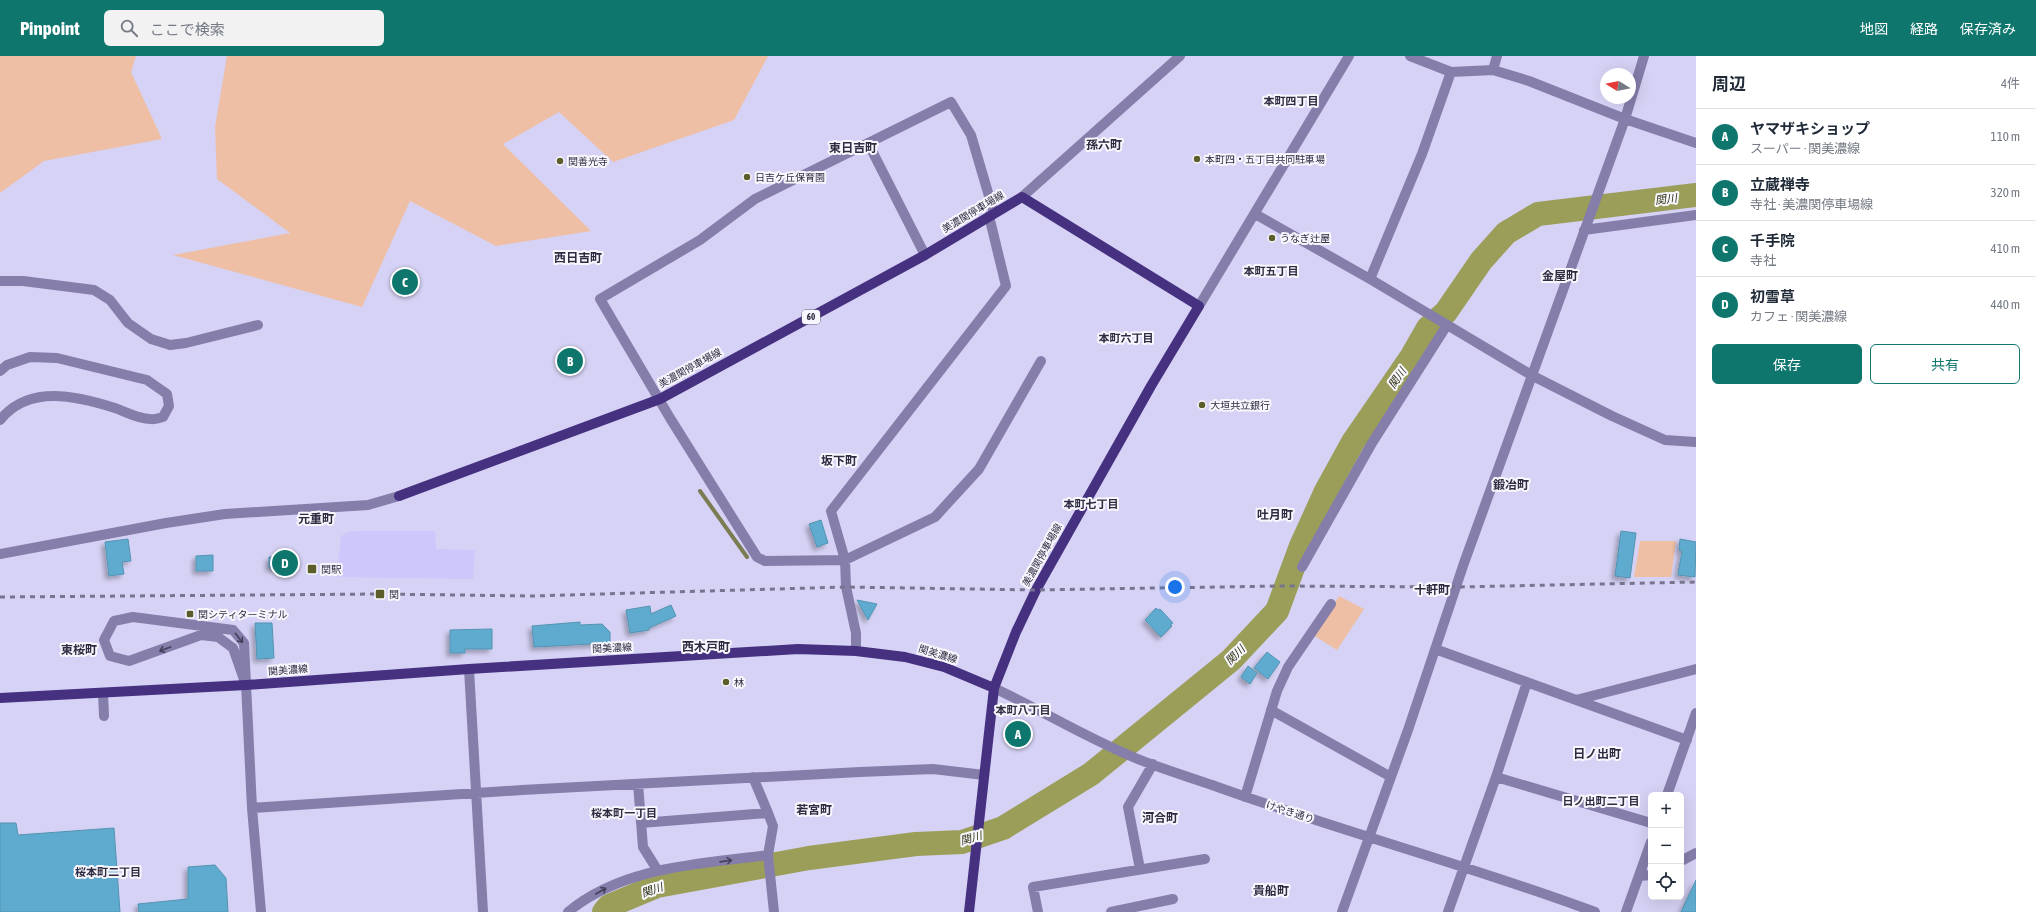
<!DOCTYPE html>
<html lang="ja">
<head>
<meta charset="utf-8">
<style>
  :root { --surface:#fff; --page:#f2f2f3; --text:#1f2937; --muted:#747a83; --line:#e0e1e3; --accent:#0f766e }
  body { margin:0; font-family:"Asap Condensed","Noto Sans JP",sans-serif; background:var(--page); color:var(--text) }
  .controls { position:absolute; right:12px; bottom:12px; display:grid; overflow:hidden; border-radius:6px; box-shadow:0 4px 16px #0002 }
  .controls button { width:36px; height:36px; display:grid; place-items:center; padding:0; border:0; border-bottom:1px solid var(--line); background:var(--surface); color:var(--text); font:20px sans-serif }
  .compass { position:absolute; left:1600px; top:12px; width:36px; height:36px; border-radius:50%; background:var(--surface); box-shadow:0 4px 16px #0002; rotate:280deg }
  .you { position:absolute; left:1175px; top:531px; width:14px; height:14px; margin:-10px; border:3px solid #fff; border-radius:50%; background:#1a73e8; box-shadow:0 0 0 6px #1a73e833 }
  .badge { display:grid; place-items:center; width:26px; height:26px; border-radius:50%; background:var(--accent); color:#fff; font-size:13px; font-weight:700 }
  .pin { position:absolute; translate:-50% -50%; border:2px solid #fff; box-shadow:0 1px 4px #0006 }
  .list { margin:0; padding:0; list-style:none }
  h2 { display:flex; justify-content:space-between; align-items:center; height:52px; margin:0; padding:0 16px; font-size:17px }
  h2 small { font-size:13px; font-weight:400; color:var(--muted) }
  .list li { display:grid; grid-template-columns:26px 1fr auto; gap:12px; align-items:center; box-sizing:border-box; height:56px; padding:0 16px; border-top:1px solid var(--line) }
  .list b { display:block; font-size:15px; white-space:nowrap }
  .list p { margin:0; font-size:13px; white-space:nowrap; color:var(--muted) }
  .list em { font-size:13px; font-style:normal; color:var(--muted) }
  .actions { display:flex; gap:8px; padding:12px 16px }
  .actions a { flex:1; padding:9px 0; border:1px solid var(--accent); border-radius:6px; text-align:center; font-size:14px; color:var(--accent) }
  .actions .main { background:var(--accent); color:#fff }
  .icon { flex:none; width:22px; height:22px; fill:none; stroke:currentColor; stroke-width:2; stroke-linecap:round; stroke-linejoin:round }
  .map { position:relative; flex:none; width:1696px; height:856px; overflow:hidden }
  header { display:flex; align-items:center; gap:24px; box-sizing:border-box; height:56px; padding:0 20px; background:var(--accent); color:#fff }
  header strong { font-size:19px }
  nav { display:flex; gap:22px; margin-inline-start:auto; font-size:14px }
  .search { width:280px; height:36px; background:var(--page); display:flex; align-items:center; gap:10px; box-sizing:border-box; padding:0 14px; border-radius:6px; color:var(--muted); font-size:15px }
  main { display:flex }
  aside { flex:1; background:var(--surface) }
  .map>svg:first-child { display:block }
  .built { fill:#cec7fb }
  .green { fill:#eebfa4 }
  .lines { fill:none; stroke-linecap:round; stroke-linejoin:round }
  .stream { stroke:#7b7c52; stroke-width:4 }
  .river { stroke:#9b9e59; stroke-width:24 }
  .building { fill:#5fabcf; stroke:#5393b2; filter:url(#shadow) }
  .minor { stroke:#857eab; stroke-width:10 }
  .major { stroke:#463181; stroke-width:10 }
  .rail { stroke:#787490; stroke-width:3; stroke-dasharray:5 5; stroke-linecap:butt }
  .oneway { stroke:#44405c }
  .poi-dot { fill:#5b5d2a; stroke:#f8f7fd; stroke-width:1.5 }
  .labels { text-anchor:middle; dominant-baseline:central; stroke-width:4; stroke-linejoin:round; paint-order:stroke }
  .shield { fill:#f8f7fd; stroke:#6b6879; stroke-width:1 }
  .shield-label { font-size:9px; font-weight:bold; fill:#2f2b41 }
  .poi-label { font-size:10px; fill:#2f2b41; stroke:#f8f7fd; text-anchor:start }
  .street-label { font-size:10px; fill:#2f2b41; stroke:#f8f7fd }
  .neighbourhood-label { font-size:11px; font-weight:bold; fill:#2f2b41; stroke:#f8f7fd }
  .water-label { font-size:11px; font-style:italic; fill:#2d2f0f; stroke:#f8f7fd }
  .quarter-label { font-size:12px; font-weight:bold; fill:#2f2b41; stroke:#f8f7fd }
</style>
</head>
<body>
<header>
<strong>Pinpoint</strong>
<div class="search"><svg class="icon" aria-label="search" viewBox="0 0 24 24"><circle cx="10" cy="10" r="6"/><path d="M15 15l6 6"/></svg>ここで検索</div>
<nav><a>地図</a><a>経路</a><a>保存済み</a></nav>
</header>
<main>
<div class="map">
<svg width="1696" height="856" viewBox="0 0 1696 856">
  <defs>
    <filter id="shadow"><feDropShadow dx="-3.5" dy="3.5" stdDeviation="2" flood-color="#0004"/></filter>
  </defs>
  <rect width="100%" height="100%" fill="#d6d2f5"/>
  <!-- built -->
  <path class="built" d="M 357,475 L 435,475 L 436,493 L 475,494 L 473,523 L 337,521 L 341,480 L 348,476 Z"/>
  <!-- green -->
  <path class="green" d="M 0,0 L 136,0 L 131,16 L 162,83 L 44,105 L 0,137 Z
    M 227,0 L 768,0 L 734,64 L 613,106 L 559,56 L 503,88 L 591,175 L 496,190 L 410,145 L 362,251 L 173,199 L 290,177 L 217,123 L 215,71 Z
    M 1640,485 L 1676,485 L 1671,521 L 1634,521 Z
    M 1339,540 L 1364,553 L 1337,594 L 1313,579 Z"/>
  <g class="lines">
    <!-- stream -->
    <path class="stream" d="M 700,435 L 747,501"/>
    <!-- river -->
    <path class="river" d="M 604,856 L 609,850 L 657,830 L 809,802 L 916,788 L 962,786 L 1003,772 L 1091,718 L 1231,604 L 1277,555 L 1301,490 L 1326,435 L 1353,386 L 1412,300 L 1428,272 L 1446,256 L 1481,205 L 1506,177 L 1538,158 L 1696,139"/>
  </g>
  <!-- building -->
  <path class="building" d="M 821,464 L 828,487 L 817,491 L 809,468 Z
    M 1621,475 L 1636,477 L 1630,522 L 1615,520 Z
    M 128,483 L 131,505 L 122,506 L 124,518 L 109,520 L 105,486 Z
    M 1680,483 L 1696,486 L 1695,521 L 1678,519 L 1682,495 L 1679,494 Z
    M 213,499 L 213,515 L 196,515 L 196,500 Z
    M 269,501 L 292,501 L 292,513 L 269,512 Z
    M 857,544 L 877,548 L 868,564 Z
    M 671,549 L 676,560 L 649,572 L 649,574 L 630,577 L 626,554 L 650,550 L 651,558 Z
    M 1156,552 L 1158,554 L 1160,553 L 1173,567 L 1170,569 L 1172,570 L 1161,581 L 1145,564 Z
    M 580,566 L 580,569 L 602,568 L 610,576 L 610,587 L 534,591 L 532,570 Z
    M 255,567 L 272,567 L 274,602 L 257,603 Z
    M 492,573 L 492,593 L 465,593 L 465,597 L 450,597 L 450,574 Z
    M 1267,596 L 1280,606 L 1268,623 L 1254,612 Z
    M 1248,610 L 1257,617 L 1250,628 L 1241,621 Z
    M 0,767 L 16,767 L 18,779 L 114,772 L 120,856 L 0,856 Z
    M 215,809 L 226,822 L 228,856 L 139,856 L 138,848 L 188,843 L 188,811 Z
    M 1696,824 L 1696,856 L 1681,856 Z"/>
  <g class="lines">
    <!-- minor -->
    <path class="minor" d="M 1410,0 L 1451,16 L 1493,14 L 1529,25 L 1625,63 L 1696,87
      M 1493,14 L 1497,0
      M 868,87 L 925,199
      M 1022,141 L 1180,0
      M 994,157 L 971,79 L 951,46 L 755,143 L 700,184 L 600,243 L 670,362 L 757,501 L 765,505 L 845,504 L 935,461 L 979,413 L 1041,305
      M 1255,158 L 1370,223 L 1533,320 L 1612,360 L 1665,384 L 1696,386
      M 1584,174 L 1696,159
      M 1370,223 L 1422,98 L 1451,16
      M 0,225 L 23,225 L 94,234 L 110,244 L 128,267 L 151,283 L 170,289 L 186,287 L 258,269
      M 1199,250 L 1349,0
      M 0,315 L 7,309 L 30,301 L 57,302 L 147,324 L 167,338 L 169,350 L 163,361 C 159,362 154,364 150,363 C 139,363 126,356 115,352 C 77,340 29,328 0,364
      M 0,498 L 166,467 L 225,458 L 368,449 L 399,440
      M 1302,511 L 1372,387 L 1447,269
      M 1435,593 L 1687,684
      M 856,595 L 856,577 L 846,531 L 845,504 L 831,455 L 1006,230 L 989,160
      M 469,613 L 483,856
      M 246,629 L 233,592 L 218,581 L 201,579 L 129,605 L 110,600 L 104,584 L 114,565 L 133,561 L 233,574 L 244,587 L 252,752 L 261,856
      M 994,632 C 1041,654 1085,681 1133,701 C 1159,712 1186,720 1212,729 C 1339,775 1469,809 1595,856
      M 103,637 L 104,660
      M 1576,644 L 1696,613
      M 1271,654 L 1391,721
      M 1496,721 L 1651,767
      M 638,728 L 643,791 L 658,815
      M 1667,739 L 1696,657
      M 1245,741 L 1277,635 L 1288,611 L 1331,548
      M 252,752 L 522,734 L 860,716 L 933,713 L 984,719
      M 768,757 L 773,770 L 768,799 L 774,856
      M 641,767 L 768,757 L 753,721
      M 1681,805 L 1696,797
      M 1140,813 L 1128,751 L 1153,708
      M 1639,820 L 1651,819
      M 568,856 C 623,810 701,808 768,799
      M 1038,856 L 1033,831 L 1205,803
      M 1111,856 L 1173,843
      M 1342,856 L 1408,674 L 1464,507 L 1625,63 L 1644,0
      M 1448,856 L 1496,721 L 1527,626
      M 1626,856 L 1651,786"/>
    <!-- major -->
    <path class="major" d="M 399,440 L 660,343 L 925,199 L 1022,141 L 1199,250 L 1151,330 L 1036,534 L 1016,576 L 994,632 L 969,856
      M 0,642 L 246,629 L 469,613 L 798,593 L 856,595 L 905,601 L 944,611 L 994,632"/>
    <!-- rail -->
    <path class="rail" d="M 0,541 L 380,538 L 532,540 L 846,531 L 1036,534 L 1278,530 L 1457,531 L 1696,526"/>
  </g>
  <!-- one-way arrows -->
  <defs><path id="oneway-shaft" d="M-6 0H5M1.5-3L5.5 0L1.5 3" fill="none" stroke-width="1.6" stroke-linecap="round" stroke-linejoin="round"/></defs>
  <g class="oneway">
    <use href="#oneway-shaft" transform="translate(239 582) rotate(52)"/>
    <use href="#oneway-shaft" transform="translate(165 593) rotate(160)"/>
    <use href="#oneway-shaft" transform="translate(726 805) rotate(-8)"/>
    <use href="#oneway-shaft" transform="translate(601 835) rotate(-30)"/>
  </g>
  <!-- markers -->
  <g class="poi-dot">
    <circle cx="1197" cy="103" r="4"/>
    <circle cx="560" cy="105" r="4"/>
    <circle cx="747" cy="121" r="4"/>
    <circle cx="1272" cy="182" r="4"/>
    <circle cx="1202" cy="349" r="4"/>
    <rect x="307" y="508" width="10" height="10" rx="2"/>
    <rect x="375" y="533" width="10" height="10" rx="2"/>
    <rect x="186" y="554" width="8" height="8" rx="2"/>
    <circle cx="726" cy="626" r="4"/>
  </g>
  <g class="labels">
    <!-- shield labels -->
    <rect class="shield" x="802" y="254" width="18" height="14" rx="3"/>
    <g class="shield-label">
      <text x="811" y="261">60</text>
    </g>
    <!-- poi labels -->
    <g class="poi-label">
      <text x="1205" y="103">本町四・五丁目共同駐車場</text>
      <text x="568" y="105">関善光寺</text>
      <text x="755" y="121">日吉ケ丘保育園</text>
      <text x="1280" y="182">うなぎ辻屋</text>
      <text x="1210" y="349">大垣共立銀行</text>
      <text x="321" y="513">関駅</text>
      <text x="389" y="538">関</text>
      <text x="198" y="558">関シティターミナル</text>
      <text x="734" y="626">林</text>
    </g>
    <!-- street labels -->
    <g class="street-label">
      <text transform="translate(973 156) rotate(-31)">美濃関停車場線</text>
      <text transform="translate(690 312) rotate(-29)">美濃関停車場線</text>
      <text transform="translate(1042 499) rotate(-61)">美濃関停車場線</text>
      <text transform="translate(612 592) rotate(-3)">関美濃線</text>
      <text transform="translate(938 598) rotate(17)">関美濃線</text>
      <text transform="translate(288 614) rotate(-4)">関美濃線</text>
      <text transform="translate(1290 756) rotate(18)">けやき通り</text>
    </g>
    <!-- neighbourhood labels -->
    <g class="neighbourhood-label">
      <text x="1291" y="45">本町四丁目</text>
      <text x="1271" y="215">本町五丁目</text>
      <text x="1126" y="282">本町六丁目</text>
      <text x="1091" y="448">本町七丁目</text>
      <text x="1023" y="654">本町八丁目</text>
      <text x="1601" y="745">日ノ出町二丁目</text>
      <text x="624" y="757">桜本町一丁目</text>
      <text x="108" y="816">桜本町二丁目</text>
    </g>
    <!-- water labels -->
    <g class="water-label">
      <text transform="translate(1666 143) rotate(-7)">関川</text>
      <text transform="translate(1397 322) rotate(-55)">関川</text>
      <text transform="translate(1235 599) rotate(-45)">関川</text>
      <text transform="translate(971 782) rotate(-15)">関川</text>
      <text transform="translate(652 834) rotate(-19)">関川</text>
    </g>
    <!-- quarter labels -->
    <g class="quarter-label">
      <text x="1104" y="89">孫六町</text>
      <text x="853" y="92">東日吉町</text>
      <text x="578" y="202">西日吉町</text>
      <text x="1560" y="220">金屋町</text>
      <text x="839" y="405">坂下町</text>
      <text x="1511" y="429">鍛冶町</text>
      <text x="1275" y="459">吐月町</text>
      <text x="316" y="463">元重町</text>
      <text x="1432" y="534">十軒町</text>
      <text x="706" y="591">西木戸町</text>
      <text x="79" y="594">東桜町</text>
      <text x="1597" y="698">日ノ出町</text>
      <text x="814" y="754">若宮町</text>
      <text x="1160" y="762">河合町</text>
      <text x="1271" y="835">貴船町</text>
    </g>
  </g>
</svg>
<div class="controls">
<button>+</button>
<button>−</button>
<button><svg class="icon" aria-label="locate" viewBox="0 0 24 24"><circle cx="12" cy="12" r="6"/><path d="M12 2v4M12 18v4M2 12h4M18 12h4"/></svg></button>
</div>
<svg class="compass" viewBox="-18 -18 36 36"><path d="M0-13l5 13h-10z" fill="#e53935"/><path d="M0 13l5-13h-10z" fill="#747a83"/></svg>
<div class="you"></div>
<div class="pin badge" style="left:1018px;top:678px">A</div>
<div class="pin badge" style="left:570px;top:305px">B</div>
<div class="pin badge" style="left:405px;top:226px">C</div>
<div class="pin badge" style="left:285px;top:507px">D</div>
</div>
<aside>
<h2>周辺<small>4件</small></h2>
<ul class="list">
<li><span class="badge">A</span><div><b>ヤマザキショップ</b><p>スーパー · 関美濃線</p></div><em>110 m</em></li>
<li><span class="badge">B</span><div><b>立蔵禅寺</b><p>寺社 · 美濃関停車場線</p></div><em>320 m</em></li>
<li><span class="badge">C</span><div><b>千手院</b><p>寺社</p></div><em>410 m</em></li>
<li><span class="badge">D</span><div><b>初雪草</b><p>カフェ · 関美濃線</p></div><em>440 m</em></li>
</ul>
<div class="actions"><a class="main">保存</a><a>共有</a></div>
</aside>
</main>
</body>
</html>
